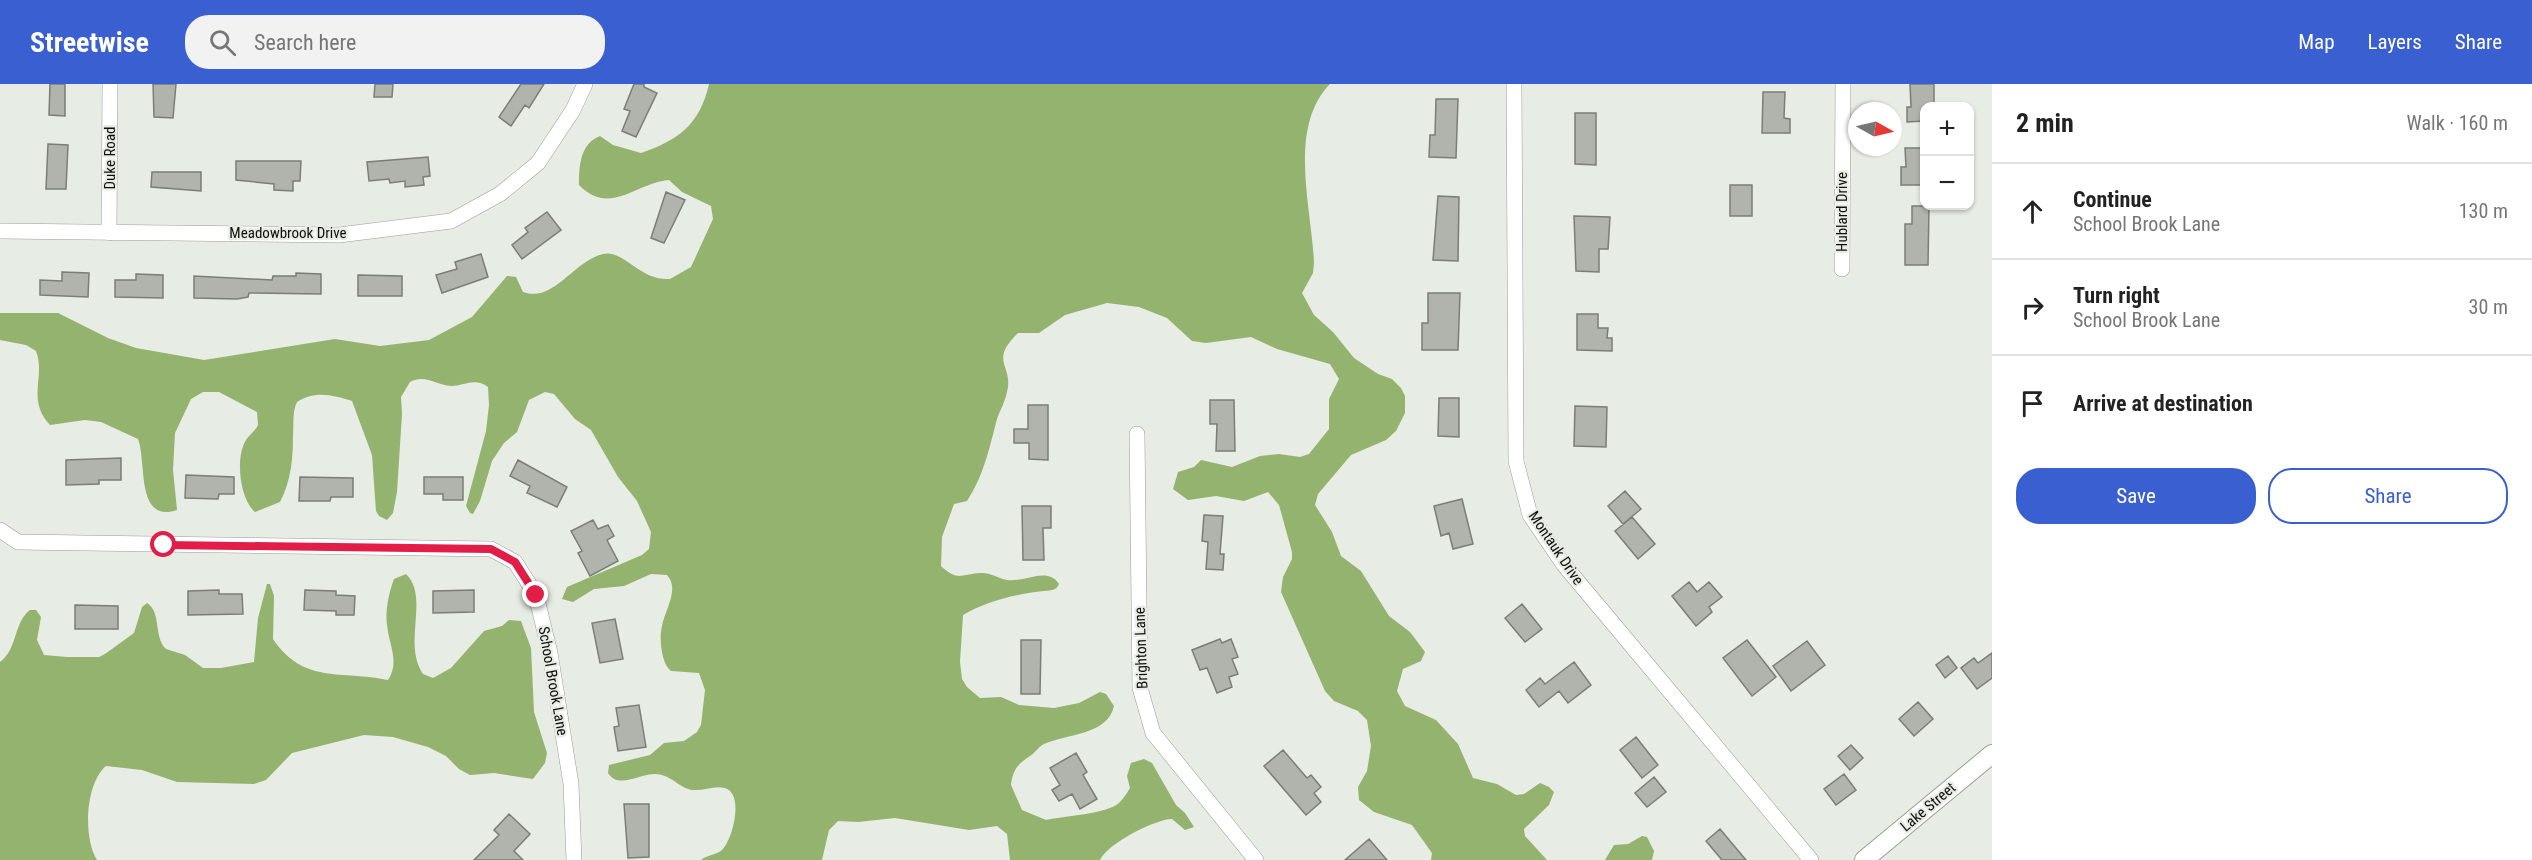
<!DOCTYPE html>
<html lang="en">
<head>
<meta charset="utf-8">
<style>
  :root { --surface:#fff; --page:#f2f2f2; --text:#222; --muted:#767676; --line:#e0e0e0; --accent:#3a5fd0 }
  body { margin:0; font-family:"Roboto Condensed",sans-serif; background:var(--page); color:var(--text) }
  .controls { position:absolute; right:18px; top:18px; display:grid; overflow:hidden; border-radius:12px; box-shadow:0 2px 4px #0004 }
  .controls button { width:54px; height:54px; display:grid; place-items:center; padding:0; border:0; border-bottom:2px solid var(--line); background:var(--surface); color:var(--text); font:30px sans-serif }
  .compass { position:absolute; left:1848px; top:18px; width:54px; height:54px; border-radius:50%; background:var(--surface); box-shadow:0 2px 4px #0004; rotate:98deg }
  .stop { position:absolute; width:18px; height:18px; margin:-14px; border:4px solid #e11d48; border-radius:50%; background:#fff }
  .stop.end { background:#e11d48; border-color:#fff; box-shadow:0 2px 6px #0008 }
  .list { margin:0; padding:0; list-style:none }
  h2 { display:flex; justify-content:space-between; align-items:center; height:78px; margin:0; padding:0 24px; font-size:26px }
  h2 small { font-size:20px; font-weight:400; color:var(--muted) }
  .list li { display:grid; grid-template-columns:39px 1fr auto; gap:18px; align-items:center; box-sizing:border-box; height:96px; padding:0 24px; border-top:2px solid var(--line) }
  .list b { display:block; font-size:22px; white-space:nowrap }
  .list p { margin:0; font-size:20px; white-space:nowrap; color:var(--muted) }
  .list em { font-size:20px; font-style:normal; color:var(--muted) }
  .actions { display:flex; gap:12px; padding:18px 24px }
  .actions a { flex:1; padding:14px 0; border:2px solid var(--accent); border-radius:24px; text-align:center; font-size:21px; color:var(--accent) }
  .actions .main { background:var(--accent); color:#fff }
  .icon { flex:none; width:33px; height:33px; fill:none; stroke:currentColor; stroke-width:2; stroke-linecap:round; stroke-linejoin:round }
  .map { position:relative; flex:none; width:1992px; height:776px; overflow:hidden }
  header { display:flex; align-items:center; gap:36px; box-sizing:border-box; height:84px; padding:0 30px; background:var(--accent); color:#fff }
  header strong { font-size:28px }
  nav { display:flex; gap:33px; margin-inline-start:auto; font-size:21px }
  .search { width:420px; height:54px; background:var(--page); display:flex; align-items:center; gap:15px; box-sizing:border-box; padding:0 21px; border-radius:24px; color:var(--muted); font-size:22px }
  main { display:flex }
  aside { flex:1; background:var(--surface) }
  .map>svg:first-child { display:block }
  .forest { fill:#93b36e }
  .building { fill:#b0b4ac; stroke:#7a7e77; stroke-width:1.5 }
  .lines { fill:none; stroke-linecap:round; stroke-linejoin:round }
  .minor-casing { stroke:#9a9e96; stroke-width:16 }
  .tertiary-casing { stroke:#9a9e96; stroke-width:20 }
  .minor { stroke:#fff; stroke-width:15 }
  .tertiary { stroke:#fff; stroke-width:18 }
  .route { stroke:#e11d48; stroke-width:8 }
  .labels { text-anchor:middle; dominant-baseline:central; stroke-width:4.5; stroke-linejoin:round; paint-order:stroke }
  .street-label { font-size:15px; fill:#0c0e0b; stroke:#e7ece4 }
</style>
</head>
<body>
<header>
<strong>Streetwise</strong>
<div class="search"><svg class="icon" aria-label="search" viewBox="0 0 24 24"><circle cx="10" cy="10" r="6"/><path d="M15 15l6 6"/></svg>Search here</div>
<nav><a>Map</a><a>Layers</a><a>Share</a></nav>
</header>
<main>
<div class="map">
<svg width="1992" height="776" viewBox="0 0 1992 776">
  <rect width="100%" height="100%" fill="#e7ece4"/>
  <!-- forest -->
  <path class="forest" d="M 709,0 L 1330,0 C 1287,44 1312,125 1314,179 L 1313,189 L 1302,209 L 1314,231 L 1333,248 L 1354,274 L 1378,290 L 1392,295 L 1401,304 L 1405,312 L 1405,329 L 1396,347 L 1386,356 L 1351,371 L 1318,410 L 1315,421 L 1332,448 L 1341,472 L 1361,487 L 1389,532 L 1410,548 L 1425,568 L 1421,577 L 1403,585 L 1397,607 L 1405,622 L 1436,636 L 1458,660 L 1473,694 L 1497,700 L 1516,711 L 1524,710 L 1540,699 L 1549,703 L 1554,708 L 1549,721 L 1524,745 L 1525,752 L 1547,776 L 1431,776 L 1432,769 L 1412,741 L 1374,728 L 1359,716 L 1358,703 L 1367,687 L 1371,662 L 1367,636 L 1358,627 L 1334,617 L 1325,607 L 1281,508 L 1283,493 L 1292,475 L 1292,468 L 1279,421 L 1268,408 L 1244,417 L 1216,412 L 1188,416 L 1173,405 L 1178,388 L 1194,383 L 1201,376 L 1232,383 L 1260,372 L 1279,370 L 1300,373 L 1309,370 L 1329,345 L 1329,315 L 1339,295 L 1330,280 L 1277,265 L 1251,253 L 1206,259 L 1192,257 L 1167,234 L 1139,223 L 1107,219 L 1065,231 L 1039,249 L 1018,249 C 988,278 1014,281 1007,308 C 1005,318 1000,326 997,335 C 989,365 984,391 967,417 L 954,420 L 942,453 L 941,482 C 958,498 961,490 980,489 C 989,488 998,494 1007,496 C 1025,499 1047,482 1059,500 C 1056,507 1051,506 1044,507 C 1016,510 987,517 963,531 L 960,578 L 962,595 L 967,603 L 980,614 L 1001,613 L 1019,621 L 1054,624 L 1079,619 L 1100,608 L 1106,610 L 1114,622 C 1108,651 1066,650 1044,660 C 1038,663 1036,668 1030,672 C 1018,680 1013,685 1011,701 L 1022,726 L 1046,736 C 1063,732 1107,730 1119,719 C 1123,715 1127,709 1130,704 L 1127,692 L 1131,679 L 1144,675 L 1152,679 L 1176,721 L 1185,729 L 1194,743 L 1185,746 L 1172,735 C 1155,735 1107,760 1100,776 L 1010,776 L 1007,750 L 997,742 L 969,746 L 895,734 L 858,738 L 838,737 L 829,746 L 822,776 L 701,776 C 707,771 716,771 722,766 C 732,757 745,710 725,704 C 714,701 704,707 693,706 C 680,705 672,691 656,690 C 640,689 619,706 608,689 L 609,681 L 650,671 L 664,659 L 684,657 L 697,648 L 701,641 L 705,606 L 699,589 L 671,587 C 661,580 659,553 662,542 C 665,526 680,505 667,491 L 651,490 L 624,502 L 594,505 L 573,518 L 562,515 L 567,503 L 642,471 L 649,465 L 651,448 L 637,417 L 618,393 L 591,346 L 575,335 L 554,310 L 545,308 L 529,316 L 517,348 L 504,359 L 492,377 L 480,417 L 473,430 L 470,429 L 466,422 L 486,347 L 489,321 L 488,303 C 475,293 464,302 451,302 C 436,301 425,290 410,298 L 401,313 L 402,330 L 397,408 L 393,429 L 387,436 L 379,432 L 376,427 L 372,371 L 352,317 C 334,311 314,306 297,318 C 292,328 294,340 293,351 C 293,375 291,397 280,418 L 255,428 C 240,415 236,377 244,360 C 247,352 254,349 258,341 L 257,328 L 219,308 L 203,308 L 191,315 L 175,349 L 173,386 L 177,426 C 135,440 147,377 138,355 L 101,338 L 85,336 L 50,341 C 26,316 46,292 36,267 L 26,261 L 0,256 L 0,229 L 58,229 L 108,254 L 136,264 L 204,276 L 335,255 L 380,262 L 429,256 L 472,233 L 507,192 L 516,193 L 523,208 C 554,219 572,178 603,170 C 624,165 639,197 670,195 L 691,183 L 713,135 L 711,122 L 682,108 L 669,96 C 637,98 610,133 579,101 C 579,82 580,60 600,52 L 613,61 L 641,69 C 679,56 700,40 709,0 Z
    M 406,490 C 430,513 402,559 423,590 L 433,594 L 451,584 L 484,547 L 502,542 L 509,536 L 521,537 L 531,564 L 534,628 L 547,669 L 545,679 L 533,695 L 494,689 L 470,691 L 459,685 L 446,672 L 428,663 L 393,653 L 364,651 L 292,669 L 266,696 L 254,700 L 177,698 L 142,686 L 106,682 C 85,700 83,754 97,776 L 0,776 L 0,578 C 18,565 13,539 30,526 L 36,526 L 41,533 L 37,556 L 44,571 L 67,573 L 99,573 L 105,570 L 134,549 L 142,523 L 147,519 C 162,529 153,552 166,565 L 185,571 L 203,584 L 221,584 L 254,578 L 258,534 L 267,500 L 270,500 L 274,512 L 273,555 C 304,601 342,586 388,596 C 400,578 389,561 387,541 C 385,527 389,508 394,495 Z
    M 1642,752 L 1647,753 L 1654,767 L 1652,776 L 1605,776 L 1614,761 L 1628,760 Z"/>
  <!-- building -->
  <path class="building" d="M 50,0 L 65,0 L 65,32 L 49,31 Z
    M 153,0 L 176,0 L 173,34 L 154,33 Z
    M 375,0 L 393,0 L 392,13 L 374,13 Z
    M 521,0 L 544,0 L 529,24 L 525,21 L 511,42 L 499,33 Z
    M 634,0 L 644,0 L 644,3 L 657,9 L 636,53 L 622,47 L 630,27 L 624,25 Z
    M 1910,0 L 1934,0 L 1934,22 L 1924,22 L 1924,37 L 1907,38 L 1907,23 L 1911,23 Z
    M 1763,8 L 1785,8 L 1784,34 L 1790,35 L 1790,49 L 1762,49 Z
    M 1436,15 L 1458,15 L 1456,74 L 1429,73 L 1430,51 L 1435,51 Z
    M 1575,29 L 1596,29 L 1596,81 L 1575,80 Z
    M 48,60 L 68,61 L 66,105 L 46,105 Z
    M 1905,64 L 1924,64 L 1924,101 L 1901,101 L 1901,83 L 1906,83 Z
    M 428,73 L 430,92 L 423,93 L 424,101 L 405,103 L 405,97 L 390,99 L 389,95 L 369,97 L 367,78 Z
    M 236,77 L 301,77 L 300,97 L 293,97 L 293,107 L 274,106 L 274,100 L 236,96 Z
    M 152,88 L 201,88 L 201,107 L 151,103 Z
    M 1730,101 L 1752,101 L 1752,132 L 1730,132 Z
    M 666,108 L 685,116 L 664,159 L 651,154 Z
    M 1438,112 L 1459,113 L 1458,177 L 1433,176 Z
    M 1912,122 L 1929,122 L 1928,181 L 1905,181 L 1905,140 L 1912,140 Z
    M 547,128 L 561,146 L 522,175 L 512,161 L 528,148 L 525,144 Z
    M 1574,132 L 1610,133 L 1608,165 L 1599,165 L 1599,188 L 1576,187 Z
    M 481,170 L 488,193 L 442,209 L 436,191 L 457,185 L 455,178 Z
    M 62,188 L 89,189 L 88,213 L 40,211 L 40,196 L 62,197 Z
    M 296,189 L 321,190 L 321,210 L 249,209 L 248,213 L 237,215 L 194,214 L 194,192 L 272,196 L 273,192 L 296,192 Z
    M 136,190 L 163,191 L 163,214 L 115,213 L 115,196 L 136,196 Z
    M 358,191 L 402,192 L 402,212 L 358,212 Z
    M 1428,209 L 1460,209 L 1458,266 L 1422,266 L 1422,239 L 1428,239 Z
    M 1577,230 L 1598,230 L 1598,244 L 1608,244 L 1607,254 L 1612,254 L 1612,267 L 1577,266 Z
    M 1439,314 L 1459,314 L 1459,353 L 1438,352 Z
    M 1210,316 L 1234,316 L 1235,367 L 1216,367 L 1217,340 L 1210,340 Z
    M 1028,321 L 1048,321 L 1048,376 L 1029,375 L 1029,359 L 1014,359 L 1014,345 L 1028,345 Z
    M 1575,322 L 1607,323 L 1606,363 L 1574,362 Z
    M 121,374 L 121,396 L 99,396 L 99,400 L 66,401 L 66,376 Z
    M 518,376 L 567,403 L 557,423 L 527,409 L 530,402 L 510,392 Z
    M 186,391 L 234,393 L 234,410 L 219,410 L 218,415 L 185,414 Z
    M 300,393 L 353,394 L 353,413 L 331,413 L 330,417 L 299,417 Z
    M 424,393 L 463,393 L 463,416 L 443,416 L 443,410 L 424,410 Z
    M 1625,407 L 1641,425 L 1623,440 L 1608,422 Z
    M 1462,415 L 1473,460 L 1453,465 L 1449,449 L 1441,452 L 1434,422 Z
    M 1022,422 L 1051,422 L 1051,444 L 1043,444 L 1044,476 L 1023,476 Z
    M 1204,431 L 1223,432 L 1220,470 L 1224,470 L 1223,486 L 1206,485 L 1208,458 L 1202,457 Z
    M 1632,433 L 1655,460 L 1638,475 L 1615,447 Z
    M 593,436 L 598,445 L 608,441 L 614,452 L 607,456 L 618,477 L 590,492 L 578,469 L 582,467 L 571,447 Z
    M 1689,498 L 1697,508 L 1709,498 L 1722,513 L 1709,523 L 1712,528 L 1696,542 L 1672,512 Z
    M 219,506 L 219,510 L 242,510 L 243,530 L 188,531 L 188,507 Z
    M 305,506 L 336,507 L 336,511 L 355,512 L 354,531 L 336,531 L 336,527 L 304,526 Z
    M 474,506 L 474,528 L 433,529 L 433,507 Z
    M 1522,520 L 1542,545 L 1525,558 L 1505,534 Z
    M 75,521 L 118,522 L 118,545 L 75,545 Z
    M 615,535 L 623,575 L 600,579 L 592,539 Z
    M 1220,555 L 1222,559 L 1231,555 L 1238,573 L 1232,575 L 1238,590 L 1229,593 L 1232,603 L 1217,609 L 1207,584 L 1200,586 L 1192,566 Z
    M 1021,556 L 1041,556 L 1040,610 L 1021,610 Z
    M 1747,556 L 1776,593 L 1752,612 L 1723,574 Z
    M 1807,557 L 1825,581 L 1791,607 L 1773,582 Z
    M 1992,569 L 1992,594 L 1977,605 L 1961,584 L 1974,574 L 1978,579 Z
    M 1948,572 L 1957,584 L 1945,594 L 1936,581 Z
    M 1574,578 L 1591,601 L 1568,619 L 1559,607 L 1539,623 L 1526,606 L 1540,594 L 1545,600 Z
    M 1918,618 L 1933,635 L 1914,652 L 1899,635 Z
    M 639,621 L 646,663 L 618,667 L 614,643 L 619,642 L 616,624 Z
    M 1636,653 L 1658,681 L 1642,694 L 1620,666 Z
    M 1851,661 L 1863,674 L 1850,686 L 1838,672 Z
    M 1283,666 L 1307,694 L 1311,691 L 1321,703 L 1314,709 L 1321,718 L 1306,731 L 1264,682 Z
    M 1076,669 L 1087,688 L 1083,691 L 1097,715 L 1080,725 L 1072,710 L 1059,717 L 1052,706 L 1060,701 L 1050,684 Z
    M 1844,690 L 1856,706 L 1836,721 L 1824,705 Z
    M 1654,693 L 1666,708 L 1647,723 L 1635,709 Z
    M 624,720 L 649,720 L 649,773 L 628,774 Z
    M 509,730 L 530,750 L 514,767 L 523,776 L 474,776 L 499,751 L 494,746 Z
    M 1720,745 L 1746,776 L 1722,776 L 1706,757 Z
    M 1369,755 L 1387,776 L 1345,776 Z"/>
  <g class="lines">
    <!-- minor casing -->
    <g class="minor-casing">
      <path id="minor" d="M 1514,0 L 1516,377 L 1530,431 L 1564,481 L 1811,776
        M 0,147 L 339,151 L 451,137 L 500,110 L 538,79 L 573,26 L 585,0
        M 109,149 L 110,0
        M 1842,185 L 1843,0
        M 1137,350 L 1140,604 L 1153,649 L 1256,776
        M 0,446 L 18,458 L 491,465 L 515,478 L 536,511 L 550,569 L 571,700 L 574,776"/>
    </g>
    <!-- tertiary casing -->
    <g class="tertiary-casing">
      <path id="tertiary" d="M 1864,776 L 1992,670"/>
    </g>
    <!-- minor -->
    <use href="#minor" class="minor"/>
    <!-- tertiary -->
    <use href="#tertiary" class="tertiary"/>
  </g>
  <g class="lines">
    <!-- route -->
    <path class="route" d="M 164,461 L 491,465 L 515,478 L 536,511"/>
  </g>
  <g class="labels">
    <!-- street labels -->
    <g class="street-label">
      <text transform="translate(110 74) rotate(-90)">Duke Road</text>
      <text transform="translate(1842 128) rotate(-90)">Hublard Drive</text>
      <text x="288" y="149">Meadowbrook Drive</text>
      <text transform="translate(1556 464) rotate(56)">Montauk Drive</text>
      <text transform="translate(1141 564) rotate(-92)">Brighton Lane</text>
      <text transform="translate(553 597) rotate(80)">School Brook Lane</text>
      <text transform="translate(1928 723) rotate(-40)">Lake Street</text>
    </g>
  </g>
</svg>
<div class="controls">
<button>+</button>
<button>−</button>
</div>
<svg class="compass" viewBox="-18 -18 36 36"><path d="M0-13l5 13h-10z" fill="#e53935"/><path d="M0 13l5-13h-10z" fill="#767676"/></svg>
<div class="stop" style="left:164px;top:461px"></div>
<div class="stop end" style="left:536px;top:511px"></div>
</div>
<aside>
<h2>2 min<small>Walk · 160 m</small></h2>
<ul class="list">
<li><svg class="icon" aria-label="ahead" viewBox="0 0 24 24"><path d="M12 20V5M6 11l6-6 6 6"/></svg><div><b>Continue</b><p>School Brook Lane</p></div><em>130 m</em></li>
<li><svg class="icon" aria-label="right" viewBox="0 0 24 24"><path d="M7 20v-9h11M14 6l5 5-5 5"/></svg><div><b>Turn right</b><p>School Brook Lane</p></div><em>30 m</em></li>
<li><svg class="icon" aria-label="arrive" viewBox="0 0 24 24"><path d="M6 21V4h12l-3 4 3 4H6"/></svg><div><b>Arrive at destination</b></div></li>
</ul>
<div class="actions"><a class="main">Save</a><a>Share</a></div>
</aside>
</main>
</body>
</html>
